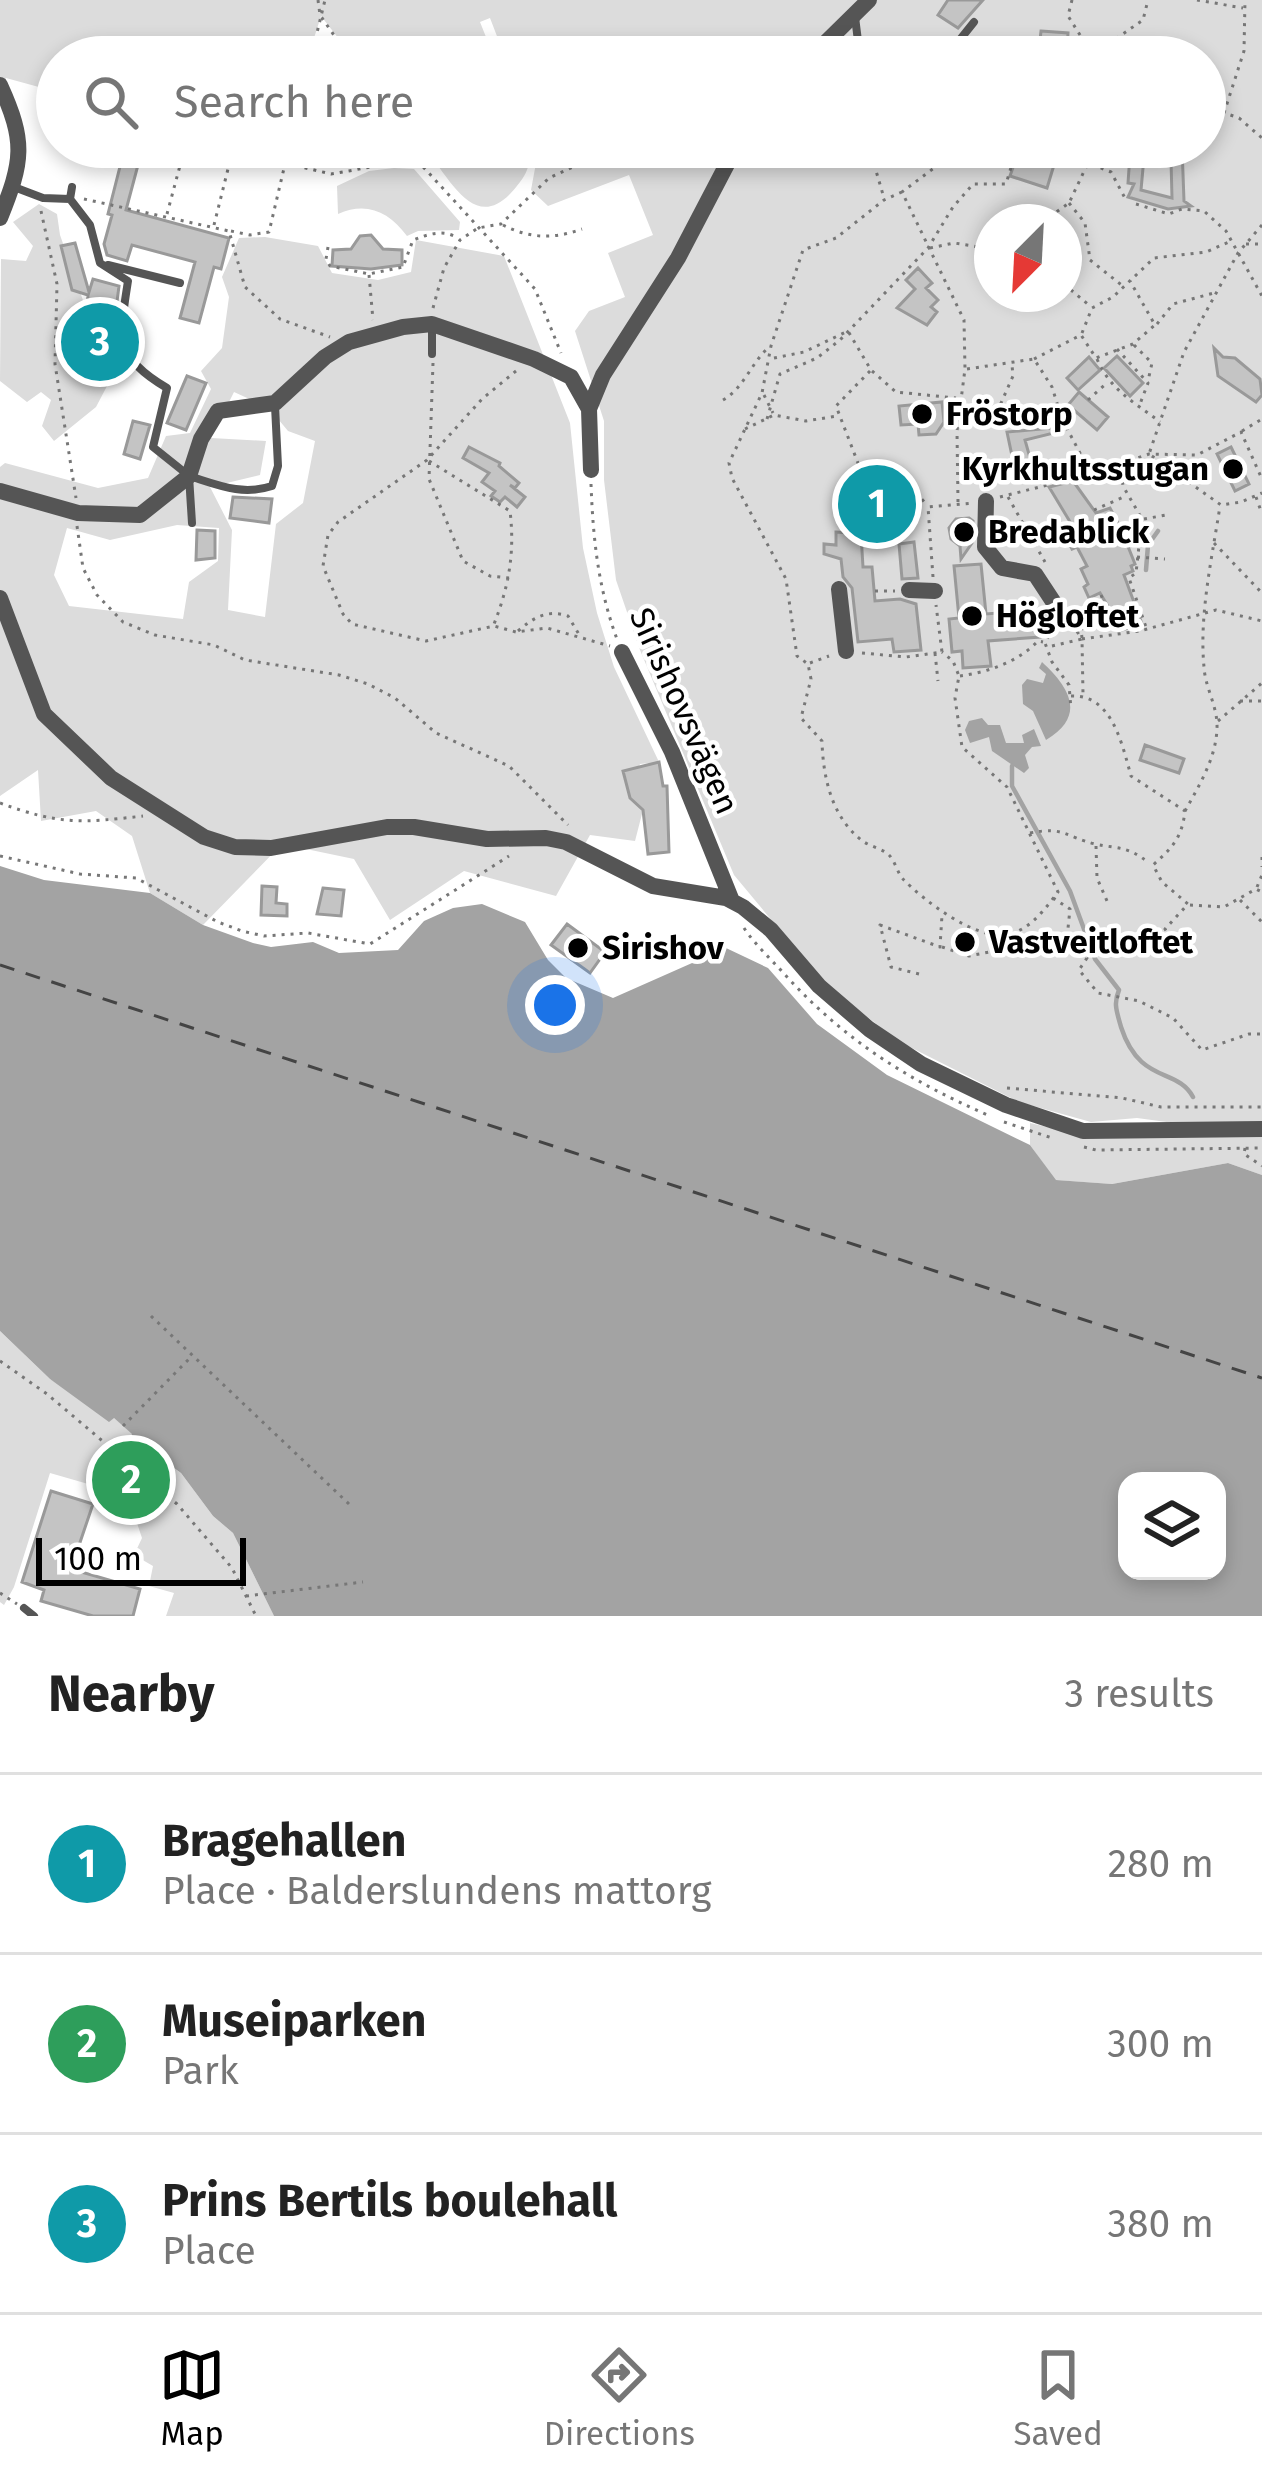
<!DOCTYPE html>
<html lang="en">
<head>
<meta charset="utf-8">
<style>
  :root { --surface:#fff; --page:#f6f6f6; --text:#222; --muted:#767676; --line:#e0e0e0; --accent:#000 }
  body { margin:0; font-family:"Fira Sans",sans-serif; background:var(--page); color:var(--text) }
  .controls { position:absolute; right:36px; bottom:36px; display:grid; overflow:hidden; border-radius:24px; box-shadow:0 6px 18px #0003 }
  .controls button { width:108px; height:108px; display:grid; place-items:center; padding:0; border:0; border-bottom:3px solid var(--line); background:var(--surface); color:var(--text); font:60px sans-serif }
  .compass { position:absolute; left:974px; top:204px; width:108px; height:108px; border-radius:50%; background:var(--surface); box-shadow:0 6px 18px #0003; rotate:204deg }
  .scale { position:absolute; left:36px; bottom:30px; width:210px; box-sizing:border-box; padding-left:12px; border:6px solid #000; border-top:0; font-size:33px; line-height:42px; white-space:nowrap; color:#000; -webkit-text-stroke:9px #fff; paint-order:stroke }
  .you { position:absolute; left:555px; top:1005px; width:42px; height:42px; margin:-30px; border:9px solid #fff; border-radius:50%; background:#1a73e8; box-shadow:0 0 0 18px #1a73e833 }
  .badge { display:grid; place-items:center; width:78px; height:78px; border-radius:50%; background:var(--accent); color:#fff; font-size:39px; font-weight:700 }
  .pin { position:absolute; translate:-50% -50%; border:6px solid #fff; box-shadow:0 3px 12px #0006 }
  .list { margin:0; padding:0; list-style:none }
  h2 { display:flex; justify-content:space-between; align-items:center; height:156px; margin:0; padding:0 48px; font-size:51px }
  h2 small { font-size:39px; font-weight:400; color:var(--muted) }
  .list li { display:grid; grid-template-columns:78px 1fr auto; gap:36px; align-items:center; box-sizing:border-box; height:180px; padding:0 48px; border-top:3px solid var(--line) }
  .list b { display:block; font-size:45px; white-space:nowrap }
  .list p { margin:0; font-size:39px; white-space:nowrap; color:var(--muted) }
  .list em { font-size:39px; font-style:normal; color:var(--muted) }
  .icon { flex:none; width:66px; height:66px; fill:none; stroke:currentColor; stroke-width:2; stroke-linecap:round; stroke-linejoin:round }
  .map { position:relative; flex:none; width:1262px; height:1616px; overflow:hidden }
  .search { position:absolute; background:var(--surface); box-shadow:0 6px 18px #0003; left:36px; right:36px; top:36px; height:132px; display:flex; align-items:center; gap:30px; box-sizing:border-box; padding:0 42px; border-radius:66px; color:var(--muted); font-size:45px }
  .sheet { height:696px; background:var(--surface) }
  nav { display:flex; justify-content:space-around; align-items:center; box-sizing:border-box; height:168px; border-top:3px solid var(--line); background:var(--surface); font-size:33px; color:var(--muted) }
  nav a { display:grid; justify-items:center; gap:6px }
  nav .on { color:var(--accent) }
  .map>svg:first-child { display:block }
  .green { fill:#dcdcdc; fill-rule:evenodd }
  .water { fill:#a3a3a3; fill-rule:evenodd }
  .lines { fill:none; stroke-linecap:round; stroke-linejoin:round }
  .stream { stroke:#a3a3a3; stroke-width:4.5 }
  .ferry { stroke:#444; stroke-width:3; stroke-dasharray:15 12; stroke-linecap:butt }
  .building { fill:#c4c4c4; stroke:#999; stroke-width:3; fill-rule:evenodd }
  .path { stroke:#777; stroke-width:3; stroke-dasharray:3 6; stroke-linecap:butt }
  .lane { stroke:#555; stroke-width:8 }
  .street { stroke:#555; stroke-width:16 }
  .poi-dot { fill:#000; stroke:#fff; stroke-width:4.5 }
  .labels { text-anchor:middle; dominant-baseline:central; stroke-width:9; stroke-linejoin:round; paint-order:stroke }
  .poi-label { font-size:33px; font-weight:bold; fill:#000; stroke:#fff; text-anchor:start }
  .street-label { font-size:33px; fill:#000; stroke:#fff }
</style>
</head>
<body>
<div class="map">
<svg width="1262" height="1616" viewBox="0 0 1262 1616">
  <rect width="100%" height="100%" fill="#fff"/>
  <!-- green -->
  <path class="green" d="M 0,0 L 1262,0 L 1262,1123 L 1174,1123 L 1137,1118 L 1091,1122 L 1019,1102 L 898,1041 L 823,982 L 734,875 L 640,650 L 616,580 L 604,480 L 604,421 L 575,331 L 589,311 L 625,297 L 608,253 L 653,235 L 629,175 L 548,206 L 531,190 L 539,147 L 1205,147 L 1205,57 L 505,57 L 490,18 L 480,22 L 494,57 L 353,57 L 321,16 L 308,57 L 57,57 L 57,92 L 6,78 L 0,87 ZM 992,222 L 1064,222 L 1064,294 L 992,294 Z
    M 424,147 L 528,147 C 532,159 528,172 520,182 C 478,240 453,183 424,147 Z
    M 394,168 L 414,169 L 460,222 L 459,230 L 418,231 L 407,236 C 389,212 367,201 338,214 L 337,186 L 369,171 Z
    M 39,204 L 57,214 L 60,235 L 85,306 L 82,367 L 116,369 L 96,407 L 54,441 L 42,426 L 51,400 L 41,392 L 27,402 L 0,381 L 1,259 L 26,261 L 33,246 L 13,222 Z
    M 265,237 L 318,246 L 332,273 L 378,280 L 411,272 L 416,240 L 504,256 L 570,423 L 583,548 L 597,613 L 614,667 L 659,762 L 640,764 L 638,769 L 623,771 L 630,798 L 643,810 L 635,841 L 590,835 L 556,896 L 464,871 L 390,920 L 354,859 L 282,844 L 203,925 L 150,893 L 132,836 L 96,811 L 41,821 L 38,770 L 0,796 L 0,467 L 5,463 L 98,488 L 148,478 L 166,436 L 190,433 L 211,389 L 201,371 L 222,348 L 229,297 L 222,277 L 239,238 ZM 234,392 L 269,408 L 288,431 L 315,441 L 303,503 L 276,524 L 265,617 L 228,610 L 232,530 L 210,487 L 260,475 L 266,441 L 211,438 ZM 177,525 L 219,528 L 218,561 L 189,582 L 183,619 L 69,606 L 54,575 L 67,528 L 110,540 Z
    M 1030,1123 L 1077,1134 L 1262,1137 L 1262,1175 L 1228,1163 L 1112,1184 L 1055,1180 L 1030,1145 Z
    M 0,1331 L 50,1379 L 114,1418 L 133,1434 L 131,1438 L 181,1473 L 213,1516 L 233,1533 L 274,1616 L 166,1616 L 174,1593 L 149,1586 L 153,1566 L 134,1555 L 142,1538 L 136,1520 L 99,1511 L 102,1488 L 50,1473 L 14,1587 L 4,1605 L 0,1602 Z"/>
  <!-- water -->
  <path class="water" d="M 1042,662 C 1068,686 1088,715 1046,740 L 1033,711 L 1023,704 L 1022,685 L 1027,679 L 1043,683 L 1046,674 L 1039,668 Z
    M 982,718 L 988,725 L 1000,725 L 1006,743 L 1024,743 L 1022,735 L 1034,729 L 1041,746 L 1032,747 L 1025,755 L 1029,768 L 1024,773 L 992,751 L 989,737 L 970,743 L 965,730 L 969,721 Z
    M 0,866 L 44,880 L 150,893 L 203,925 L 253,943 L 271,947 L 313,942 L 339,953 L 398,950 L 424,921 L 453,908 L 482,904 L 525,922 L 548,960 L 566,978 L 613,998 L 726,948 L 768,968 L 817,1024 L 887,1075 L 1030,1145 L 1056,1180 L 1112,1184 L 1228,1163 L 1262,1175 L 1262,1616 L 274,1616 L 233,1533 L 213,1516 L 181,1473 L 131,1437 L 132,1434 L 114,1418 L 109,1422 L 50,1379 L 0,1331 ZM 1217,1481 L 1217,1571 L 1127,1571 L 1127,1481 Z"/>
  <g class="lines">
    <!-- stream -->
    <path class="stream" d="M 1146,570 L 1148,545 L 1158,531
      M 1012,766 L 1012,786 L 1070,891 L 1095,959 L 1119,990 C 1113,1004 1117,1012 1121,1027 C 1140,1085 1177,1067 1193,1097"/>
    <!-- ferry -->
    <path class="ferry" d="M 0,965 L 1262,1378"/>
  </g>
  <!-- building -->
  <path class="building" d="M 948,0 L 983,0 L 958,28 L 938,15 Z
    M 1041,31 L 1068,33 L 1067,51 L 1039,49 Z
    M 125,147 L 142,150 L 126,210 L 229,238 L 221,269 L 214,267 L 199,323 L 180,318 L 195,262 L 132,245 L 127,261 L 107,255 L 104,244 L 112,215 L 108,214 Z
    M 1122,147 L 1182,147 L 1184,201 L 1191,206 L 1168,209 L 1128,197 L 1134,184 L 1128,183 L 1130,155 L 1122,154 ZM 1144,157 L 1171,160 L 1172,198 L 1141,190 Z
    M 1018,153 L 1054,165 L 1047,188 L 1010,176 Z
    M 371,235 L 383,249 L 402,250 L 402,265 L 371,269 L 332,266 L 333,250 L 351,249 L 360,236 Z
    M 75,243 L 89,292 L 93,279 L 119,286 L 115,317 L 116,370 L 82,368 L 88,295 L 72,290 L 61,246 Z
    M 918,268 L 932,283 L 926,288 L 938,300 L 931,307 L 937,312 L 927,325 L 897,308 L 915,289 L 906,280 Z
    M 1214,348 L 1223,357 L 1235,358 L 1260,379 L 1262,395 L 1256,402 L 1218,376 Z
    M 1117,356 L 1143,383 L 1130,396 L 1104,368 Z
    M 1089,357 L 1100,370 L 1078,390 L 1067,378 Z
    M 187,376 L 206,383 L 186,430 L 167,423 Z
    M 1079,392 L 1108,417 L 1097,430 L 1068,405 Z
    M 942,402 L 944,422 L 936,434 L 919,435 L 918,424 L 901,425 L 899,406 Z
    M 133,421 L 150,425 L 140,459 L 124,454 Z
    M 1053,428 L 1054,433 L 1025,440 L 1032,465 L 1015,470 L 1007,432 Z
    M 469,447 L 500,463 L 499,466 L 519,483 L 515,488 L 510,485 L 525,497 L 517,507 L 505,497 L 500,502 L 491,496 L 495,491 L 482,482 L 489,473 L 463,458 Z
    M 1231,447 L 1249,484 L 1235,491 L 1217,454 Z
    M 885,476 L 896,478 L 904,491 L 901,513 L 888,521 L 880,520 L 880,528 L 874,526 L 869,532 L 850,506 L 855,491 L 866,492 Z
    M 1073,481 L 1096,513 L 1110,508 L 1121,529 L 1135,564 L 1131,566 L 1133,571 L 1124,575 L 1142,624 L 1122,630 L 1100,593 L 1089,598 L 1084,587 L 1088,584 L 1081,569 L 1087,566 L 1077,547 L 1072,549 L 1067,539 L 1078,535 L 1049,487 Z
    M 233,497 L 272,499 L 269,523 L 230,518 Z
    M 969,518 L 973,521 L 972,543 L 961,559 L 960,546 L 951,539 L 949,528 L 956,519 Z
    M 197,530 L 215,531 L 215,558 L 196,560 Z
    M 836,532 L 861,534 L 863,567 L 872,567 L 875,601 L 900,599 L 916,604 L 921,650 L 894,652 L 892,639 L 858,642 L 852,588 L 843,577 L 841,559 L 824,554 L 824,544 L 836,545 Z
    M 914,542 L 918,578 L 902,579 L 899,544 Z
    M 981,564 L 986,614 L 1038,610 L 1040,637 L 988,641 L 991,666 L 963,668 L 962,651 L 952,652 L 949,619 L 959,618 L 954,566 Z
    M 1145,745 L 1184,759 L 1179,773 L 1140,760 Z
    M 659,762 L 663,786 L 667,786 L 669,852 L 648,854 L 643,810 L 630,798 L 623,771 Z
    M 262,886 L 277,887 L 276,903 L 287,904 L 287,916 L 261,915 Z
    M 323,888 L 344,890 L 341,916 L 317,914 Z
    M 567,924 L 605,952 L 590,973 L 551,945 Z
    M 51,1491 L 93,1504 L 71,1569 L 140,1589 L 133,1616 L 93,1616 L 41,1601 L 44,1590 L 22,1582 Z"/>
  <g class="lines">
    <!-- path -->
    <path class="path" d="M 318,0 L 320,15 L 349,57
      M 1072,0 L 1068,16 L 1094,57
      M 1197,0 L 1243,8
      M 1094,54 L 1143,20 L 1148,0
      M 311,57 L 325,0
      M 1205,106 L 1239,118 L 1262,138
      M 1224,113 L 1244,51 L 1245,0
      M 217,147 L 331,174 L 411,160
      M 405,147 L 535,289 L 561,353
      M 869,147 L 884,198
      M 1041,147 L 1038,154 L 1088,163 L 1111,172 L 1126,200
      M 902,192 L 884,200 L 836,238 L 803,250 L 771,346 L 762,393 L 729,463 L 732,478 L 786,579 L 797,656 L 808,664 L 811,679 L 801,718 L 822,741 C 823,778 832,819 864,842 C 872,847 883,849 889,855 C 895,861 897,872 903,879 C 923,900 977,942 1009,934 C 1031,929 1045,909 1058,892 L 1007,787 L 962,747 L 955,698 L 959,676 L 953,661 L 942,652
      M 84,199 L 229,231 L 245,287 L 280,319 L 330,337
      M 1069,203 L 1085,223 L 1090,260 L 1124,287
      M 1136,204 L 1169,214 L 1182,209 L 1204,211 L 1226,231 L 1262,296
      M 41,211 L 57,284 L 55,364 L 76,498
      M 167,214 L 185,147
      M 1042,222 L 1069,203 L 1088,163 L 1089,147
      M 214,225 L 232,153
      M 503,225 C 530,239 555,239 582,229
      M 1262,225 L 1238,253 L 1184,352 L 1149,454 L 1221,505 L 1241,502 L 1262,493
      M 231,231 L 250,235 L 269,232 L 289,147
      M 1246,244 L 1262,244
      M 328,247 L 326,259 L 330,266 L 369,274 L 403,267 L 413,240 C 429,234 443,229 458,238
      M 930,248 L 954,243 L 992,249
      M 369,275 L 373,320
      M 1064,284 L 1090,306
      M 433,308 L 444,268 L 460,240 L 478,228 L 501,224 L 549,178 L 586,161 L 663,147
      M 1157,324 L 1173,304 L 1214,293
      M 1082,333 L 1092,308 L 1113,297 L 1154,258 L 1206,252 L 1231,241
      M 1134,345 L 1152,363 L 1148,381
      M 1117,349 L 1148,383 L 1140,404
      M 774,358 L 804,352 L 848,331 L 871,370 L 836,406 L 863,476 L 895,468 L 927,505
      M 1034,359 L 1081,335 L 1096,358 L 1133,344 L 1155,325 L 1130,281
      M 1097,359 C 1111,391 1133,401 1160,422
      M 433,363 L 429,479 L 463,561 L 490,576 L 509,578
      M 967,369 L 1034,359 L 1052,387 L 1062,419 L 1090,472
      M 516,371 L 482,399 L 427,460 L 338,522 L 328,535 L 323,566 L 343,614 L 352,624 L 426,641 L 494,626 L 516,632 L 547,628 L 610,646
      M 872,371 L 896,392 L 956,398
      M 764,395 L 773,413
      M 723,400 C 744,388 751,363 769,347
      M 1088,400 L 1108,382
      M 961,412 L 997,412 L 1013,376 L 1012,365
      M 1063,418 L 1076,413
      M 767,419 L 780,374 L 817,358 L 840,340 L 928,248 L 953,207 L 973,184 L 1006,184 L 1016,151 L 1038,154
      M 745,429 L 774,415 L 806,421 L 837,416
      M 1242,431 L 1262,419
      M 429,461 L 510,511 C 515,552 509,586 494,624
      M 1120,464 L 1123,486 L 1142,519 L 1136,573 L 1129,578 L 1146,627
      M 591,484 C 593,538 598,588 617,639
      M 1000,497 L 1091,474 L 1149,454 L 1197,455 L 1241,432 L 1262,479
      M 1008,497 L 1045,562
      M 1256,497 L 1262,514
      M 958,502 L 957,431 L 965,369 L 964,320 L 902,192 L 962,147
      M 1094,510 L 1126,496
      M 1144,519 L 1166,515
      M 77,526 L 83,568 L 97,595 L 123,622 L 155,635 L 214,645 L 245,660 L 339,675 L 368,684 L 395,698 L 436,733 L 509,766 L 568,825
      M 1070,528 L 1072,526
      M 1214,543 L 1262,593
      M 1137,557 L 1165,559
      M 933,577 L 928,507 L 973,503
      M 875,591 L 895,591
      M 1074,611 L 1085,626
      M 1072,624 L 1082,639 L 1140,631 L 1216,610 L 1262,621
      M 1053,628 L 1045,643 L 1052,662 L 1069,685 L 1071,709
      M 518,631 C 533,618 547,609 568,616 L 580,636
      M 1082,638 L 1081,630 L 1107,610 L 1101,595
      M 1052,646 L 1082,639 L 1083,694
      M 862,653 L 906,657 L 942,652 L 936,605
      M 935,653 L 938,681
      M 810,663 L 829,656
      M 960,676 C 988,672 1018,662 1038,641 L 1043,642
      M 1071,696 C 1112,694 1122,744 1131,776 L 1185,811 C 1182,838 1172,848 1153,865 L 1162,882 L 1188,904 L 1165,929 L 1175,945
      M 1240,701 L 1262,701
      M 1218,721 L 1262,683
      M 0,803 C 60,825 82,823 143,816
      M 1185,811 C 1200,784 1218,755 1217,723 C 1216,704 1205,686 1204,667 C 1199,615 1212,558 1220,506
      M 1030,833 C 1064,826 1066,837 1095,844 C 1119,849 1128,846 1149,863
      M 1096,846 L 1097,878 L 1107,901
      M 0,856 L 80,874 L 136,878 L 218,922 L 242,931 L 264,936 L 308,933 L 370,944 L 509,856
      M 1262,857 L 1262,867
      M 1257,887 L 1262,875
      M 1053,898 L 1070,909 L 1067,938 L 1082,940 L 1076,951 L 1087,958 L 1079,970 L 1098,993 L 1139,1001 L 1173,1018 L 1202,1050 L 1249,1034 L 1262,1034
      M 1240,900 L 1262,922
      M 1190,905 L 1224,907 L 1256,889 L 1262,892
      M 744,928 C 756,946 773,961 788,978 C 846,1041 911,1082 990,1116
      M 942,947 L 969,956 L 1004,949 L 1009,934
      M 919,974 L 891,967 L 880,925 L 940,947 L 942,915
      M 563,987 L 566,978
      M 1007,1088 L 1122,1098 L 1161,1107 L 1262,1107
      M 1004,1122 L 1052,1138
      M 1084,1147 L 1096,1150 L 1262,1148
      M 1245,1148 L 1244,1154 L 1262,1166
      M 151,1316 L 349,1504
      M 0,1361 L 47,1394 L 177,1504 L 232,1568 L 256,1616
      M 123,1426 L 189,1359
      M 0,1593 L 17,1604
      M 246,1596 L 363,1582"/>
    <!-- lane -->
    <path class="lane" d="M 855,17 L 860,57
      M 932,57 L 958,42 L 974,22
      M 14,187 L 43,198 L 70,199 L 72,187
      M 70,199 L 90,225 L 100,263 L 128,281 C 119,338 115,357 167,388 L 153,447 L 188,475
      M 108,265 L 180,283
      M 432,326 L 432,354
      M 192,523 L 189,476 C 218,485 242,496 272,486 L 278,466 L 275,406
      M 24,1608 L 34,1616"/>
    <!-- street -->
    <path class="street" d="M 811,57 L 869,0
      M 0,85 C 26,142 23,161 0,218
      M 591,470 L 589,409 L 603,375 L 678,258 L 736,147
      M 0,491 L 78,513 L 140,515 L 189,476 L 201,439 L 218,411 L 275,403 L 325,357 L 349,342 L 403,327 L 432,324 L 534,359 L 571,377 L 589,409
      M 986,501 L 985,547 L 1002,568 L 1035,574 L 1060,612
      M 839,589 L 846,651
      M 909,590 L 935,591
      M 0,598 L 44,714 L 111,778 L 204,837 L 235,847 L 271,848 L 387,827 L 414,827 L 487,839 L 546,838 L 566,842 L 653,886 L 726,898 L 743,907 L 771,930 L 819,986 L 869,1029 L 921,1064 L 1006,1105 L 1083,1131 L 1262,1129
      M 622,652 L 672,752 L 732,901"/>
  </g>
  <!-- markers -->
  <g class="poi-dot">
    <circle cx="922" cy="414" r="12"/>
    <circle cx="1233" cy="469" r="12"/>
    <circle cx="964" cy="532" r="12"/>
    <circle cx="972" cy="616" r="12"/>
    <circle cx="965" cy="942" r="12"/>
    <circle cx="578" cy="948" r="12"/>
  </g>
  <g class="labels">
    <!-- poi labels -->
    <g class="poi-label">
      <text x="946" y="414">Fröstorp</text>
      <text x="1209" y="469" text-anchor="end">Kyrkhultsstugan</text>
      <text x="988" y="532">Bredablick</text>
      <text x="996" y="616">Högloftet</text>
      <text x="989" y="942">Vastveitloftet</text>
      <text x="602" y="948">Sirishov</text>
    </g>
    <!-- street labels -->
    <g class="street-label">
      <text transform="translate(684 711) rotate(66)">Sirishovsvägen</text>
    </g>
  </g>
</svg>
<div class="controls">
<button><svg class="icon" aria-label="layers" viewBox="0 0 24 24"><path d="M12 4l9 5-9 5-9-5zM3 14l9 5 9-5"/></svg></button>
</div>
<svg class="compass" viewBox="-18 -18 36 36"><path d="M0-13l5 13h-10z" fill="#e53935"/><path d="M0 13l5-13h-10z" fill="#767676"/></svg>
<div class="scale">100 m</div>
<div class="you"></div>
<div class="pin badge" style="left:877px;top:504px;background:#0f9aa8">1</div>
<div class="pin badge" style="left:131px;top:1480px;background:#2e9e5b">2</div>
<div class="pin badge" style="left:100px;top:342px;background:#0f9aa8">3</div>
<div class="search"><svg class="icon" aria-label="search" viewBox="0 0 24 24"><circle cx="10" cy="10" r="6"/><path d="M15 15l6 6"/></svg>Search here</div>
</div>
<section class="sheet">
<h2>Nearby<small>3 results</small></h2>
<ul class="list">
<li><span class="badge" style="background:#0f9aa8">1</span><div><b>Bragehallen</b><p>Place · Balderslundens mattorg</p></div><em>280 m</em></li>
<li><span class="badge" style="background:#2e9e5b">2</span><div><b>Museiparken</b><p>Park</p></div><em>300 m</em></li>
<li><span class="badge" style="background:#0f9aa8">3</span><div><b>Prins Bertils boulehall</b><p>Place</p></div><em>380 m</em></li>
</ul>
</section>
<nav>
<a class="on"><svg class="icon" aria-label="map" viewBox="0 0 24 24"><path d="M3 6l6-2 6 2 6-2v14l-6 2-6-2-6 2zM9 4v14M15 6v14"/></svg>Map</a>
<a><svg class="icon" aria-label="directions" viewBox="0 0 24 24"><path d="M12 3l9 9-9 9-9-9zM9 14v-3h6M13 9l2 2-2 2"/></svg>Directions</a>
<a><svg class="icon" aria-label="saved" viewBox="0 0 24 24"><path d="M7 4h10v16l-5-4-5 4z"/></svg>Saved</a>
</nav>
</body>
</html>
